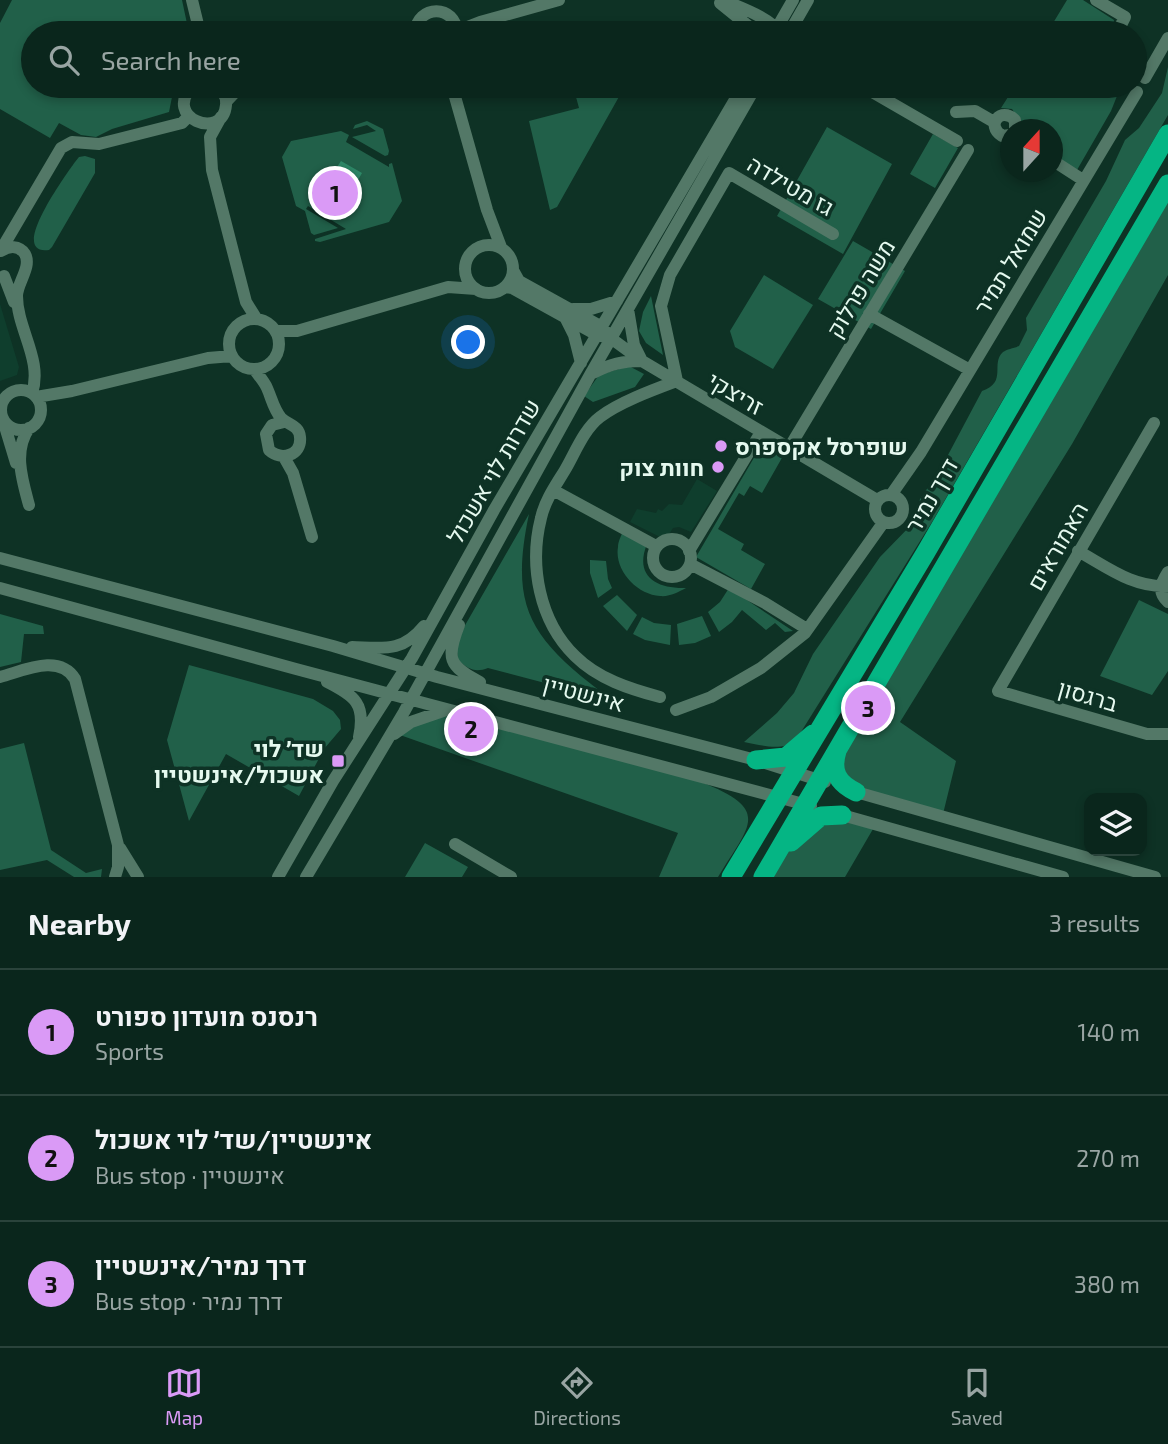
<!DOCTYPE html>
<html lang="en">
<head>
<meta charset="utf-8">
<style>
  :root { --surface:#0a261c; --page:#183229; --text:#f1f3f6; --muted:#99a5a3; --line:#2a433b; --accent:#da9af6 }
  body { margin:0; font-family:"Exo 2",Heebo,sans-serif; background:var(--page); color:var(--text) }
  .controls { position:absolute; right:21px; bottom:21px; display:grid; overflow:hidden; border-radius:14px; box-shadow:0 4px 10px #0003 }
  .controls button { width:63px; height:63px; display:grid; place-items:center; padding:0; border:0; border-bottom:2px solid var(--line); background:var(--surface); color:var(--text); font:35px sans-serif }
  .compass { position:absolute; left:1000px; top:119px; width:63px; height:63px; border-radius:50%; background:var(--surface); box-shadow:0 4px 10px #0003; rotate:21deg }
  .you { position:absolute; left:469px; top:343px; width:24px; height:24px; margin:-18px; border:5px solid #fff; border-radius:50%; background:#1a73e8; box-shadow:0 0 0 10px #1a73e833 }
  .badge { display:grid; place-items:center; width:46px; height:46px; border-radius:50%; background:var(--accent); color:#111; font-size:23px; font-weight:700 }
  .pin { position:absolute; translate:-50% -50%; border:4px solid #fff; box-shadow:0 2px 7px #0006 }
  .list { margin:0; padding:0; list-style:none }
  h2 { display:flex; justify-content:space-between; align-items:center; height:91px; margin:0; padding:0 28px; font-size:30px }
  h2 small { font-size:23px; font-weight:400; color:var(--muted) }
  .list li { display:grid; grid-template-columns:46px 1fr auto; gap:21px; align-items:center; box-sizing:border-box; height:126px; padding:0 28px; border-top:2px solid var(--line) }
  .list b { display:block; font-size:26px; white-space:nowrap }
  .list p { margin:0; font-size:23px; white-space:nowrap; color:var(--muted) }
  .list em { font-size:23px; font-style:normal; color:var(--muted) }
  .icon { flex:none; width:38px; height:38px; fill:none; stroke:currentColor; stroke-width:2; stroke-linecap:round; stroke-linejoin:round }
  .map { position:relative; flex:none; width:1168px; height:877px; overflow:hidden }
  .search { position:absolute; background:var(--surface); box-shadow:0 4px 10px #0003; left:21px; right:21px; top:21px; height:77px; display:flex; align-items:center; gap:18px; box-sizing:border-box; padding:0 24px; border-radius:38px; color:var(--muted); font-size:26px }
  .sheet { height:469px; background:var(--surface) }
  nav { display:flex; justify-content:space-around; align-items:center; box-sizing:border-box; height:98px; border-top:2px solid var(--line); background:var(--surface); font-size:19px; color:var(--muted) }
  nav a { display:grid; justify-items:center; gap:4px }
  nav .on { color:var(--accent) }
  .map>svg:first-child { display:block }
  .built { fill:#0f3e2d }
  .green { fill:#216049 }
  .water { fill:#2e8968 }
  .lines { fill:none; stroke-linecap:round; stroke-linejoin:round }
  .minor { stroke:#537867; stroke-width:12 }
  .highway { stroke:#05b584; stroke-width:19 }
  .poi-dot { fill:#da9af6; stroke:#0e3225; stroke-width:2.5 }
  .labels { text-anchor:middle; dominant-baseline:central; stroke-width:7; stroke-linejoin:round; paint-order:stroke }
  .street-label { font-size:23px; fill:#e5f9ef; stroke:#0e3225 }
  .poi-label { font-size:23px; font-weight:bold; fill:#e5f9ef; stroke:#0e3225; text-anchor:end }
</style>
</head>
<body>
<div class="map">
<svg width="1168" height="877" viewBox="0 0 1168 877">
  <rect width="100%" height="100%" fill="#0e3225"/>
  <!-- built -->
  <path class="built" d="M 0,304 L 19,367 L 17,375 L 0,381 Z
    M 697,479 L 717,491 L 691,532 L 679,527 L 673,528 L 668,536 L 664,539 L 630,522 L 637,509 L 656,513 L 658,509 L 662,511 L 669,504 L 682,505 Z"/>
  <!-- green -->
  <path class="green" d="M 12,0 L 182,0 L 189,33 L 33,33 L 33,86 L 177,86 L 173,92 L 169,112 L 112,129 L 96,137 L 81,135 L 59,123 L 50,138 L 0,109 L 0,23 Z
    M 1067,0 L 1083,0 L 1114,20 L 1112,33 L 1047,33 Z
    M 1168,67 L 1168,115 L 932,522 L 796,740 C 782,752 761,745 744,742 L 777,713 L 794,693 L 813,654 L 880,557 L 915,521 L 920,499 L 940,470 L 982,391 C 1008,382 990,364 1003,352 C 1007,349 1014,348 1019,346 L 1027,330 L 1026,318 L 1106,181 L 1125,140 L 1139,128 L 1162,93 Z
    M 573,86 L 625,86 L 557,207 L 550,210 L 529,121 L 579,108 Z
    M 1015,86 L 1121,86 L 1111,111 L 1077,170 L 1053,155 L 1052,130 L 1022,129 L 1021,122 L 1012,109 L 1001,108 Z
    M 367,121 L 383,129 L 389,151 L 388,155 L 385,156 L 352,137 L 376,131 L 367,125 L 353,129 L 355,125 Z
    M 827,127 L 892,164 L 843,254 L 777,216 Z
    M 341,131 L 349,135 L 346,142 L 389,167 L 389,164 L 392,163 L 402,201 L 389,222 L 320,242 L 315,241 L 315,239 L 346,229 L 308,206 L 306,209 L 338,228 L 314,235 L 311,233 L 305,211 L 296,206 L 282,157 L 291,141 Z
    M 933,134 L 958,148 L 935,188 L 910,174 Z
    M 85,156 L 95,159 L 95,173 L 52,247 L 49,250 C 6,256 68,172 75,162 L 79,157 Z
    M 1168,198 L 1168,275 L 1072,444 L 900,722 L 956,761 L 943,814 L 855,788 L 839,762 Z
    M 853,241 L 905,271 L 871,329 L 818,299 Z
    M 764,275 L 813,305 L 773,369 L 735,347 L 730,331 Z
    M 651,296 L 663,355 L 646,343 L 639,331 L 643,312 Z
    M 629,366 L 644,374 L 635,387 L 593,402 L 584,396 L 599,375 Z
    M 762,444 L 783,456 L 762,493 L 750,486 L 744,496 L 739,493 L 718,529 L 744,544 L 741,550 L 765,564 L 751,589 L 696,557 Z
    M 529,514 C 510,604 528,636 600,691 L 598,697 L 488,668 C 475,673 468,669 458,660 L 456,641 Z
    M 623,531 L 647,544 C 634,576 656,589 686,588 C 678,592 670,597 660,596 C 637,595 614,570 618,547 C 618,542 621,536 623,531 Z
    M 590,560 L 606,561 L 608,579 L 612,588 L 598,598 L 590,573 Z
    M 729,588 L 793,631 L 785,632 L 775,623 L 766,630 L 742,610 L 732,622 L 719,632 L 708,612 L 720,602 Z
    M 617,595 L 637,615 L 627,631 L 603,606 Z
    M 1139,600 L 1168,614 L 1168,671 L 1152,695 L 1100,676 Z
    M 0,614 L 43,626 L 44,634 L 24,634 L 21,662 L 0,667 Z
    M 702,616 L 711,636 L 695,643 L 679,645 L 677,624 Z
    M 642,617 L 654,623 L 671,625 L 670,645 L 645,640 L 633,634 Z
    M 189,665 L 313,699 L 333,711 L 340,720 L 341,729 L 324,749 L 299,796 L 226,754 L 189,821 L 167,740 Z
    M 456,715 L 701,782 C 772,810 750,824 718,877 L 659,877 L 678,833 L 400,735 C 412,721 438,716 456,715 Z
    M 24,743 L 51,850 L 86,873 L 102,869 L 101,877 L 74,877 L 47,860 L 0,870 L 0,749 Z
    M 838,819 L 873,829 L 845,877 L 770,877 L 780,859 L 802,836 Z
    M 425,843 L 468,867 L 462,877 L 405,877 Z"/>
  <!-- water -->
  <path class="water" d="M 341,161 L 362,173 L 345,203 L 328,193 L 339,173 L 335,170 Z"/>
  <g class="lines">
    <!-- minor -->
    <path class="minor" d="M 192,0 L 200,33
      M 723,0 C 741,8 769,17 780,33
      M 1096,0 L 1125,17 L 1117,33
      M 720,3 L 757,33
      M 457,31 L 480,22 L 559,0
      M 415,33 C 417,4 456,4 457,33
      M 774,33 L 793,0
      M 789,33 L 808,0
      M 1145,78 L 1168,38
      M 193,86 C 161,117 223,142 226,105 C 227,97 223,91 217,86
      M 452,86 L 487,210 L 501,247
      M 862,86 L 957,141
      M 226,102 L 241,86
      M 956,112 L 975,111 L 994,122
      M 221,117 L 210,137 L 212,170 L 246,302 L 256,318
      M 1010,135 L 1002,136 C 985,125 1001,106 1015,120 L 1015,130
      M 1052,160 L 1083,180
      M465 269a24 24 0 1 1 48 0a24 24 0 1 1-48 0Z
      M 1,250 L 61,148 L 72,142 L 99,144 L 182,123 L 189,116
      M 1,251 C 9,246 19,245 25,254 C 32,267 17,283 17,296 C 17,329 43,360 32,393
      M 514,272 L 519,281 L 602,327 L 612,339 L 642,361 L 877,500
      M 4,276 L 14,302
      M 505,287 L 512,288 L 597,335 L 605,337
      M 573,309 L 591,309 L 617,301
      M 869,314 L 970,370
      M 565,317 L 574,335 L 581,363
      M229 344a25 25 0 1 1 50 0a25 25 0 1 1-50 0Z
      M 276,331 L 297,331 L 448,287 L 476,289
      M 254,369 C 258,375 264,381 267,388 C 272,399 273,408 281,418 C 288,425 299,425 300,437 C 302,456 281,461 269,450 L 266,434 L 272,425 L 284,422
      M 593,373 C 610,364 623,361 642,361 L 634,345 L 628,309
      M1 410a20 20 0 1 1 40 0a20 20 0 1 1-40 0Z
      M 36,397 L 72,391 L 208,358 L 232,356
      M 3,420 L 16,463
      M 1154,423 L 998,691 L 1147,734 L 1168,734
      M 789,448 L 968,150
      M 284,457 L 293,473 L 312,537
      M 553,490 L 656,546
      M875 509a14 14 0 1 1 28 0a14 14 0 1 1-28 0Z
      M 891,495 L 921,452 L 1137,92
      M 29,505 C 22,479 13,451 29,428
      M653 558a19 19 0 1 1 38 0a19 19 0 1 1-38 0Z
      M 689,551 L 761,432
      M 1078,551 C 1107,567 1133,588 1168,586
      M 0,558 L 333,646 L 437,677 L 756,760 L 825,782
      M 690,564 L 765,603 L 807,629
      M 1168,572 C 1161,583 1157,592 1168,602
      M 0,588 L 296,669 L 811,806
      M 459,625 C 446,658 448,666 480,682
      M 352,647 C 383,648 402,653 424,626
      M 0,677 C 23,671 59,653 75,679 L 118,845 L 118,867 L 115,877
      M 327,682 C 355,696 366,704 359,737
      M 660,697 C 630,689 598,679 575,656 C 539,621 529,565 541,518 C 545,500 556,485 565,470 C 575,453 584,429 600,417 C 620,402 653,390 677,381 L 661,306 L 670,275 L 729,173 L 833,234
      M 676,710 L 711,697 L 761,668 L 805,633 L 883,523
      M 394,734 L 411,722 L 446,710
      M 849,790 L 1155,877
      M 835,813 L 1063,877
      M 455,844 L 511,877
      M 120,848 L 138,877
      M 278,877 L 333,781 L 412,658 L 494,510 L 743,86
      M 306,877 L 404,712 L 590,375 L 756,86"/>
    <!-- highway -->
    <path class="highway" d="M 837,751 C 831,771 837,783 856,792
      M 756,760 L 786,757 L 813,734
      M 791,842 L 821,816 L 842,815
      M 731,877 L 926,552 L 1168,134
      M 763,877 L 1168,184"/>
  </g>
  <!-- markers -->
  <g class="poi-dot">
    <circle cx="721" cy="446" r="7"/>
    <circle cx="718" cy="467" r="7"/>
    <rect x="331" y="754" width="14" height="14" rx="3.5"/>
  </g>
  <g class="labels">
    <!-- street labels -->
    <g class="street-label">
      <text transform="translate(791 185) rotate(30)">גז מטילדה</text>
      <text transform="translate(1010 261) rotate(-59)">שמואל תמיר</text>
      <text transform="translate(860 288) rotate(-59)">משה פרלוק</text>
      <text transform="translate(736 393) rotate(31)">זריצקי</text>
      <text transform="translate(493 471) rotate(-60)">שדרות לוי אשכול</text>
      <text transform="translate(931 495) rotate(-60)">דרך נמיר</text>
      <text transform="translate(1057 546) rotate(-60)">האמוראים</text>
      <text transform="translate(584 693) rotate(15)">אינשטיין</text>
      <text transform="translate(1088 695) rotate(16)">ברגסון</text>
    </g>
    <!-- poi labels -->
    <g class="poi-label">
      <text x="735" y="446" text-anchor="start">שופרסל אקספרס</text>
      <text x="704" y="467">חוות צוק</text>
      <text x="324" y="748">שד׳ לוי<tspan x="324" dy="26">אשכול/אינשטיין</tspan></text>
    </g>
  </g>
</svg>
<div class="controls">
<button><svg class="icon" aria-label="layers" viewBox="0 0 24 24"><path d="M12 4l9 5-9 5-9-5zM3 14l9 5 9-5"/></svg></button>
</div>
<svg class="compass" viewBox="-18 -18 36 36"><path d="M0-13l5 13h-10z" fill="#e53935"/><path d="M0 13l5-13h-10z" fill="#99a5a3"/></svg>
<div class="you"></div>
<div class="pin badge" style="left:335px;top:193px">1</div>
<div class="pin badge" style="left:471px;top:729px">2</div>
<div class="pin badge" style="left:868px;top:708px">3</div>
<div class="search"><svg class="icon" aria-label="search" viewBox="0 0 24 24"><circle cx="10" cy="10" r="6"/><path d="M15 15l6 6"/></svg>Search here</div>
</div>
<section class="sheet">
<h2>Nearby<small>3 results</small></h2>
<ul class="list">
<li><span class="badge">1</span><div><b>רנסנס מועדון ספורט</b><p>Sports</p></div><em>140 m</em></li>
<li><span class="badge">2</span><div><b>אינשטיין/שד׳ לוי אשכול</b><p>Bus stop · אינשטיין</p></div><em>270 m</em></li>
<li><span class="badge">3</span><div><b>דרך נמיר/אינשטיין</b><p>Bus stop · דרך נמיר</p></div><em>380 m</em></li>
</ul>
</section>
<nav>
<a class="on"><svg class="icon" aria-label="map" viewBox="0 0 24 24"><path d="M3 6l6-2 6 2 6-2v14l-6 2-6-2-6 2zM9 4v14M15 6v14"/></svg>Map</a>
<a><svg class="icon" aria-label="directions" viewBox="0 0 24 24"><path d="M12 3l9 9-9 9-9-9zM9 14v-3h6M13 9l2 2-2 2"/></svg>Directions</a>
<a><svg class="icon" aria-label="saved" viewBox="0 0 24 24"><path d="M7 4h10v16l-5-4-5 4z"/></svg>Saved</a>
</nav>
</body>
</html>
